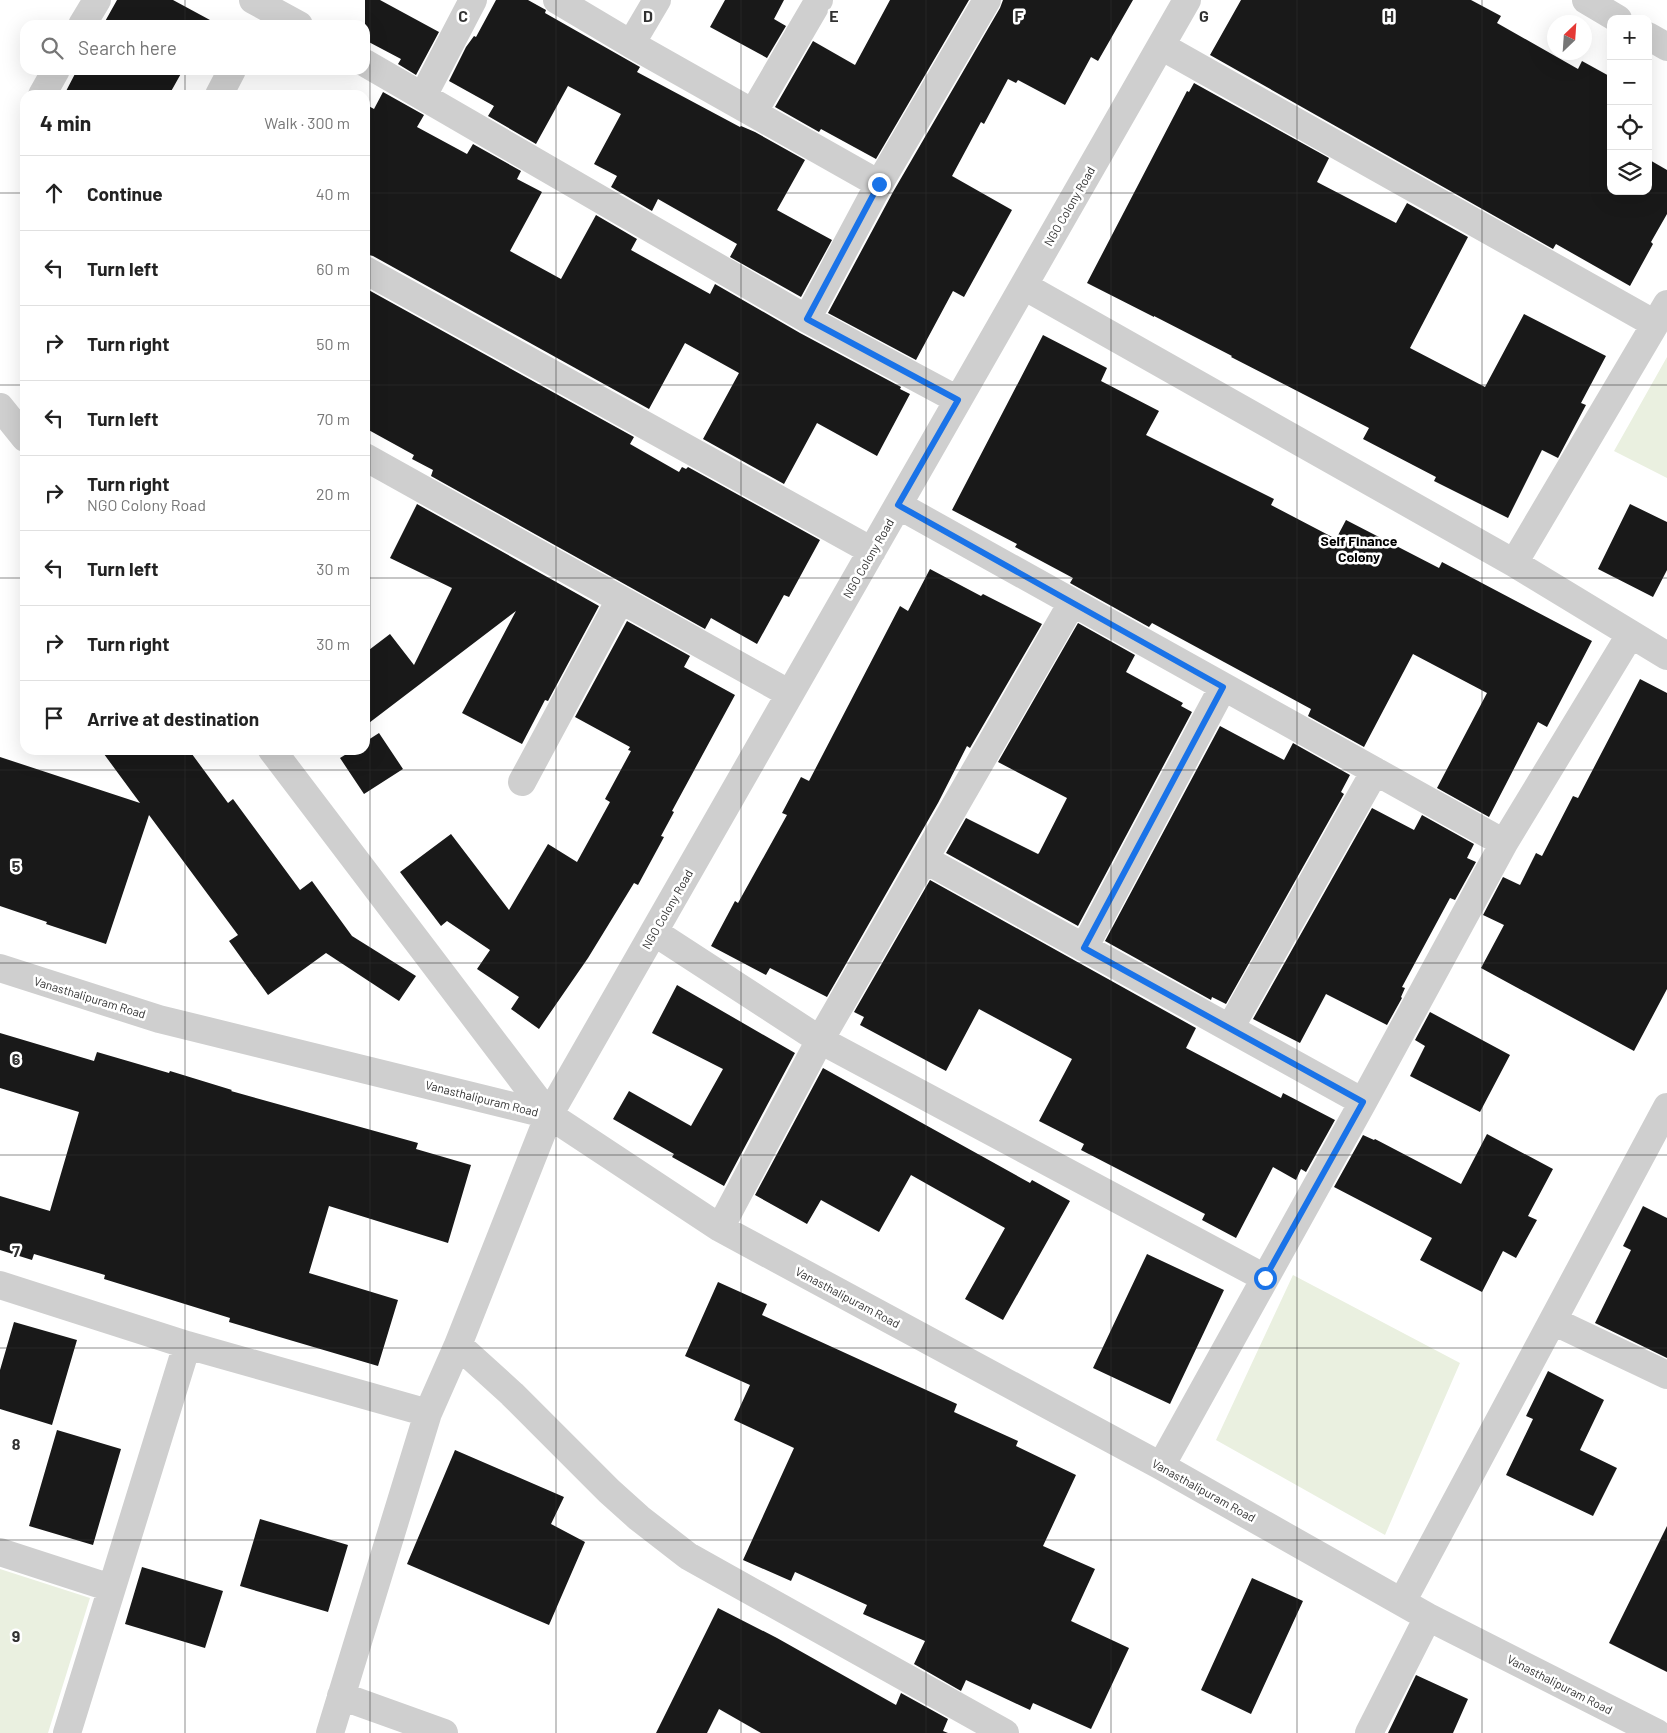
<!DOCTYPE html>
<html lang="en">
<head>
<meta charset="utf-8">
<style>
  :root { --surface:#fff; --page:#f2f2f2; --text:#222; --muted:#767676; --line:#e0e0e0 }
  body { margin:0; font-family:Barlow,sans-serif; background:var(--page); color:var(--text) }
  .controls { position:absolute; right:15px; top:15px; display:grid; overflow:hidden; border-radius:10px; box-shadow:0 5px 20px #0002 }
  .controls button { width:45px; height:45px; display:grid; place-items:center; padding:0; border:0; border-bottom:1px solid var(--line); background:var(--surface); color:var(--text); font:25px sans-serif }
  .compass { position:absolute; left:1547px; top:15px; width:45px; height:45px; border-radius:50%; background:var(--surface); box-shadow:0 5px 20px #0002; rotate:25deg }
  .stop { position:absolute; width:15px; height:15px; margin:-11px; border:4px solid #1a73e8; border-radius:50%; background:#fff }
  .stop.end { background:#1a73e8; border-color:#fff; box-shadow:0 1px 5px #0008 }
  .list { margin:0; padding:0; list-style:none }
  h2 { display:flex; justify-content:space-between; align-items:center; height:65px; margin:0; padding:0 20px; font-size:21px }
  h2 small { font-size:16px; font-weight:400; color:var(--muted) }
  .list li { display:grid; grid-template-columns:32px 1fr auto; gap:15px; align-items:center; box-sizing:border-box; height:75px; padding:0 20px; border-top:1px solid var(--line) }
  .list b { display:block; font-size:19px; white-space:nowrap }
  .list p { margin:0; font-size:16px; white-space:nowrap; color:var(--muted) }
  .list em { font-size:16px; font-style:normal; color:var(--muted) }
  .icon { flex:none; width:28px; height:28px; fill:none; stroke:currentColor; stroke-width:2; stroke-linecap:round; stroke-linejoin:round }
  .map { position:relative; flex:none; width:1667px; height:1733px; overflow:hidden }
  .search { position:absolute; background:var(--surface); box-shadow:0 5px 20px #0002; left:20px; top:20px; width:350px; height:55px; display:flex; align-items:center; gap:12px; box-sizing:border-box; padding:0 18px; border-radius:15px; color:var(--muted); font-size:19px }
  .panel { position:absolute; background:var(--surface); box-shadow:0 5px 20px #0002; left:20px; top:90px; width:350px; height:665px; border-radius:15px }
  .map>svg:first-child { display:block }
  .green { fill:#eaf0e0 }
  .building { fill:#191919 }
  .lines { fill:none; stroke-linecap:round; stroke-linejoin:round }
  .minor { stroke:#cfcfcf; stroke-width:28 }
  .route { stroke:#1a73e8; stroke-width:6 }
  .grid { fill:none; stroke:#323232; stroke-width:1; stroke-opacity:0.55 }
  .labels { text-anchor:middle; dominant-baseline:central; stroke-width:5; stroke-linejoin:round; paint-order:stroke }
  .street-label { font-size:12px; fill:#323232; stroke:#fff }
  .neighbourhood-label { font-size:14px; font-weight:bold; fill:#000; stroke:#fff }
  .grid-label { font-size:16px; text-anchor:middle; font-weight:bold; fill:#323232; stroke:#fff; stroke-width:5; stroke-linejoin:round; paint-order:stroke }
</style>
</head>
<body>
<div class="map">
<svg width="1667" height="1733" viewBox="0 0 1667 1733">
  <rect width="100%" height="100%" fill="#fff"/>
  <!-- green -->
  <path class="green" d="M 1667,357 L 1667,478 L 1614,451 Z
    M 1293,1275 L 1460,1363 L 1385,1535 L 1216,1440 Z
    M 0,1569 L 90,1598 L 48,1733 L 0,1733 Z"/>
  <!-- building -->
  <path class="building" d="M 117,0 L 173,0 L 210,20 L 208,25 L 103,25 Z
    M 365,0 L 380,0 L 439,32 L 416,75 L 398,64 L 401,59 L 365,40 Z
    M 496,0 L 528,0 L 546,10 L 545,13 L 640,67 L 637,72 L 740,127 L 741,126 L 755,132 L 805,160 L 777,210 L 832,240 L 801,297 L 730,257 L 737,244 L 658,199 L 652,211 L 611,187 L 617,176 L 594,164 L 621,114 L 568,86 L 536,144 L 488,116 L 494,106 L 449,81 L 466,47 L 474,36 L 476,37 Z
    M 725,0 L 784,0 L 774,19 L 786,26 L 767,58 L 710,27 Z
    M 890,0 L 969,0 L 876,159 L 821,129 L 819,132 L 775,107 L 813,41 L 855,65 Z
    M 1003,0 L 1133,0 L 1098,61 L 1091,57 L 1065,105 L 1018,80 L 1016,83 L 1008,79 L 984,124 L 981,122 L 952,176 L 1012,210 L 964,297 L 953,291 L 916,360 L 828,313 L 893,192 L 1000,8 Z
    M 1241,0 L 1471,0 L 1501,16 L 1497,23 L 1578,69 L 1582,61 L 1611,77 L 1611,191 L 1648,191 L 1648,159 L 1667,170 L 1667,214 L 1651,242 L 1653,244 L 1630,286 L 1556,244 L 1553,249 L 1210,55 Z
    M 77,70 L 183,70 L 169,95 L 64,95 Z
    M 1194,83 L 1329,158 L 1317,182 L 1396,223 L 1407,203 L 1468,237 L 1410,348 L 1485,387 L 1524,314 L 1606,356 L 1581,403 L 1586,405 L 1558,458 L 1542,450 L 1508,518 L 1434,481 L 1436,477 L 1363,439 L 1369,428 L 1231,357 L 1232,356 L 1154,316 L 1154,317 L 1087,283 L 1187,91 L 1189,92 Z
    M 383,92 L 424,115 L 417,127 L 467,154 L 473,144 L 521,171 L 517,179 L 542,192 L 510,251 L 561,279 L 596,215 L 637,239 L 631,250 L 710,294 L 715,284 L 800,333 L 901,387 L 900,389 L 910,394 L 877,456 L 817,423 L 784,484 L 703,439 L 739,373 L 685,343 L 649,409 L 373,256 L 365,254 L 365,104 L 374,109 Z
    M 365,288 L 634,437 L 630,444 L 679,472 L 682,467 L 686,469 L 688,467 L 820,540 L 789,597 L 784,595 L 757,644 L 711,618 L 705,629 L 431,476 L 433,470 L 412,459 L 414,455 L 365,428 Z
    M 1043,335 L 1107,368 L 1101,381 L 1159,411 L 1146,435 L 1274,499 L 1271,505 L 1336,539 L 1346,520 L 1439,568 L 1442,562 L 1592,641 L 1547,727 L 1538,722 L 1489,817 L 1437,788 L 1487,693 L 1413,654 L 1364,747 L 1308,716 L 1311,709 L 1152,623 L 1149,627 L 1070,583 L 1073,578 L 1015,547 L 1017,544 L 952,510 Z
    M 417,504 L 599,606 L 548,701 L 545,700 L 522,744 L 462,713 L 516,611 L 365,726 L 365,653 L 390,634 L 414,665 L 452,588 L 390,558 Z
    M 1630,504 L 1667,522 L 1667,570 L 1653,597 L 1598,569 Z
    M 930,569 L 981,596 L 983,594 L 1042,624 L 970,748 L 967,746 L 938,803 L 827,997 L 770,968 L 766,975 L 711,946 L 735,901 L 738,903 L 787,815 L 782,813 L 801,777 L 809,781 L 900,606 L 908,611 Z
    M 627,621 L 690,656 L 684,667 L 735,695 L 672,811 L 674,812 L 661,836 L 664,837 L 638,885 L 634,883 L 588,958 L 539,1029 L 511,1009 L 519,997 L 477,969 L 490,950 L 447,921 L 441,926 L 400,872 L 451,834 L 509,910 L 548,844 L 577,862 L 610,802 L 605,799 L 631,751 L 628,750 L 630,747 L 575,717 Z
    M 1078,623 L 1135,655 L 1126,672 L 1183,703 L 1181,706 L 1192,712 L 1078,926 L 946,853 L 966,818 L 1038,854 L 1039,853 L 1067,798 L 998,762 Z
    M 1640,679 L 1667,693 L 1667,989 L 1634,1051 L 1481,968 L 1504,925 L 1483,915 L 1503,877 L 1520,885 L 1536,853 L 1542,856 L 1573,796 L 1578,798 Z
    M 1220,726 L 1284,760 L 1293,743 L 1350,775 L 1341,792 L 1344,794 L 1226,1004 L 1212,997 L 1211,1000 L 1105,941 Z
    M 379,733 L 403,769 L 364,794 L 340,758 L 353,750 L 365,750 L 365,742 Z
    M 101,750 L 189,750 L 228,803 L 233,799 L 300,890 L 312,881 L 352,936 L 416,976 L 399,1001 L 326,953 L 268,995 L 229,941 L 238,935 L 149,815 L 106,944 L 46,924 L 47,922 L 0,906 L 0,757 L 140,803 Z
    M 1372,808 L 1414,830 L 1422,815 L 1474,844 L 1467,858 L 1476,862 L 1455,900 L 1450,898 L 1402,987 L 1405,988 L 1401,997 L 1402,998 L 1387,1025 L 1326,994 L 1300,1043 L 1253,1019 Z
    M 930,880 L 1196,1028 L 1186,1048 L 1281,1098 L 1283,1093 L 1335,1120 L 1306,1172 L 1301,1169 L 1296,1180 L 1273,1167 L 1236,1238 L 1202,1220 L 1205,1214 L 1081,1150 L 1084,1144 L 1039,1121 L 1072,1059 L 979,1009 L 946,1071 L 860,1025 L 864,1017 L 854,1012 Z
    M 677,985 L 795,1053 L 724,1186 L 672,1157 L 674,1154 L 613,1119 L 629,1091 L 691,1126 L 723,1069 L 652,1033 Z
    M 1430,1012 L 1510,1055 L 1480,1112 L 1410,1076 L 1425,1046 L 1415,1040 Z
    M 0,1033 L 94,1061 L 97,1052 L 169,1073 L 170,1071 L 232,1090 L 231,1091 L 418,1143 L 416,1149 L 471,1165 L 448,1243 L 329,1206 L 309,1273 L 398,1300 L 378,1366 L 229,1322 L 230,1318 L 104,1279 L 105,1275 L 34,1254 L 32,1260 L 0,1250 L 0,1196 L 50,1211 L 79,1112 L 0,1088 Z
    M 823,1068 L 1030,1183 L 1032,1180 L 1070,1201 L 1003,1320 L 965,1299 L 1005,1228 L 911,1175 L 879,1232 L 821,1200 L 807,1224 L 755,1195 Z
    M 1487,1134 L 1553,1169 L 1528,1216 L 1537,1220 L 1516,1258 L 1503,1251 L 1482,1292 L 1420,1260 L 1432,1238 L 1334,1187 L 1363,1135 L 1374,1140 L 1375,1139 L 1461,1184 Z
    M 1643,1206 L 1667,1218 L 1667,1358 L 1595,1323 L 1631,1250 L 1623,1246 Z
    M 1147,1254 L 1224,1290 L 1170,1404 L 1093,1368 Z
    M 718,1282 L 767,1304 L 762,1315 L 957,1404 L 954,1412 L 1018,1441 L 1016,1446 L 1076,1475 L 1043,1546 L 1095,1569 L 1071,1621 L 1129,1648 L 1091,1729 L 1033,1703 L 1030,1710 L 966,1680 L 961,1691 L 914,1664 L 925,1641 L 863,1614 L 867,1605 L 795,1572 L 791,1581 L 743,1560 L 794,1448 L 734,1420 L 750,1385 L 685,1356 Z
    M 14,1322 L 77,1340 L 52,1425 L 0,1409 L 0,1370 Z
    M 1548,1371 L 1604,1400 L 1580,1450 L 1617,1468 L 1593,1516 L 1506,1475 L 1533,1419 L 1526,1416 Z
    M 57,1430 L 121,1449 L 93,1545 L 29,1526 Z
    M 455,1450 L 564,1497 L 551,1524 L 585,1542 L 549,1625 L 407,1564 Z
    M 260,1519 L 348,1545 L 328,1612 L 240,1586 Z
    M 1667,1526 L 1667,1672 L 1609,1643 Z
    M 142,1567 L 223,1591 L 205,1648 L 125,1624 Z
    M 1252,1578 L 1303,1601 L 1251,1714 L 1201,1690 Z
    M 718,1608 L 777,1638 L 896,1705 L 901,1693 L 948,1719 L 943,1731 L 948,1733 L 761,1733 L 719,1709 L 707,1733 L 656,1733 Z
    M 1416,1675 L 1468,1699 L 1453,1733 L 1388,1733 Z"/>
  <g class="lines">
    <!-- minor -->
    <path class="minor" d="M 253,0 L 299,25
      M 557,0 L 631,44 L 879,184 L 807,319
      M 1586,0 L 1618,19
      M 82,25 L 97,0
      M 1648,36 L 1667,47
      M 631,44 L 657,0
      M 1161,46 L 1655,324
      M 365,63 L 807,319 L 958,400
      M 42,95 L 56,70
      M 219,95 L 232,70
      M 423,96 L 473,0
      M 753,113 L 819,0
      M 879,184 L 987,0
      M 365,270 L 872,551
      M 1024,286 L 1514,563 L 1667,656
      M 0,407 L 25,438
      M 365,457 L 790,694
      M 898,505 L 1504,843
      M 1514,563 L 1667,304
      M 272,750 L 549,1115
      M 522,782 L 620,600
      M 924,859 L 1363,1102
      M 654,932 L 820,1040 L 1265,1278
      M 1084,948 L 1223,687
      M 0,968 L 159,1019 L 549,1115 L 720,1228 L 1161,1466 L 1428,1617 L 1657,1733
      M 1230,1028 L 1375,771
      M 720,1228 L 820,1040 L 1072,603
      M 0,1285 L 187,1345 L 428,1413
      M 1553,1321 L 1667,1375
      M 458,1345 L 512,1394 L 609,1491 L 639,1518 L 688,1556 L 1005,1733
      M 1161,1466 L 1363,1102 L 1504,843 L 1630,635
      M 0,1552 L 111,1588
      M 1402,1602 L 1667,1107
      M 341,1696 L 444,1733
      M 67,1733 L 187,1345
      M 330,1733 L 428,1413 L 458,1345 L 549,1115 L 1187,0
      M 1369,1733 L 1428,1617"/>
  </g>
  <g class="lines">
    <!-- route -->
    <path class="route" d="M 879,184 L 807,319 L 958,400 L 898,505 L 1223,687 L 1084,948 L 1363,1102 L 1265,1278"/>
  </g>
  <!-- grid -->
  <path class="grid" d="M 185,0 L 185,25M 370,0 L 370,1733M 556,0 L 556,1733M 741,0 L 741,1733M 926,0 L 926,1733M 1111,0 L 1111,1733M 1297,0 L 1297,1733M 1482,0 L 1482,1733M 185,70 L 185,95M 0,193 L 25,193M 365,193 L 1667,193M 0,385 L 25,385M 365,385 L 1667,385M 0,578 L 25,578M 365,578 L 1667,578M 185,750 L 185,1733M 0,770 L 1667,770M 0,963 L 1667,963M 0,1155 L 1667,1155M 0,1348 L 1667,1348M 0,1540 L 1667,1540"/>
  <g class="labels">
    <!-- street labels -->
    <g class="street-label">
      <text transform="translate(1069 206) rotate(-60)">NGO Colony Road</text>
      <text transform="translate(868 558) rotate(-60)">NGO Colony Road</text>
      <text transform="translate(667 909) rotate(-60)">NGO Colony Road</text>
      <text transform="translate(90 997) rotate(17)">Vanasthalipuram Road</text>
      <text transform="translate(482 1098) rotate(14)">Vanasthalipuram Road</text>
      <text transform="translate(848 1297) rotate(28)">Vanasthalipuram Road</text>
      <text transform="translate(1204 1490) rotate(29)">Vanasthalipuram Road</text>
      <text transform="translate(1560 1684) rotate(27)">Vanasthalipuram Road</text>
    </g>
    <!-- neighbourhood labels -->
    <g class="neighbourhood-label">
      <text x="1359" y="540">Self Finance<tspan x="1359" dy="16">Colony</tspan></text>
    </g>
  </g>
  <g class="grid-label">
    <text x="463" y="22">C</text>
    <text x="648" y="22">D</text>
    <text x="834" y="22">E</text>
    <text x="1019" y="22">F</text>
    <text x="1204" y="22">G</text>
    <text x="1389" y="22">H</text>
    <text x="16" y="872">5</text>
    <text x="16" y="1065">6</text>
    <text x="16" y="1257">7</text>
    <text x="16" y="1450">8</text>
    <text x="16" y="1642">9</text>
  </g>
</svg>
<div class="controls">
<button>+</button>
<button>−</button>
<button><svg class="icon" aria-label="locate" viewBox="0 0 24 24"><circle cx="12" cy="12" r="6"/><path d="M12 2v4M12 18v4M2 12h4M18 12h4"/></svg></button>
<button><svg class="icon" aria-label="layers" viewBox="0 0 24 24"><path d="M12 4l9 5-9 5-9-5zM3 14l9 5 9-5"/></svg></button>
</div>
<svg class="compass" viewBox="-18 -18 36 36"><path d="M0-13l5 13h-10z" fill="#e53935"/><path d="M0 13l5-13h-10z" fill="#767676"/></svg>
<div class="stop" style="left:1265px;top:1278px"></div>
<div class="stop end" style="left:879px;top:184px"></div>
<div class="search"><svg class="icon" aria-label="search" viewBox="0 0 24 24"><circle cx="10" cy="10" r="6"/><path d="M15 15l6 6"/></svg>Search here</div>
<section class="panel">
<h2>4 min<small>Walk · 300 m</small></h2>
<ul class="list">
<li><svg class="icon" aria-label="ahead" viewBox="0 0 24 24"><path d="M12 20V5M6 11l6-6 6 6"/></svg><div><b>Continue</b></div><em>40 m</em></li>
<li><svg class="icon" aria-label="left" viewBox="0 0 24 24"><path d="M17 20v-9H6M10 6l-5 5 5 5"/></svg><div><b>Turn left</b></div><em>60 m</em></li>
<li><svg class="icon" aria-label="right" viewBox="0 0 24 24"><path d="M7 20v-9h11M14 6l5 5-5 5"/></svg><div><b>Turn right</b></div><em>50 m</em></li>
<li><svg class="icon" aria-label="left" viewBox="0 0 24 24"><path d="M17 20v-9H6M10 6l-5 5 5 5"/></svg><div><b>Turn left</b></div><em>70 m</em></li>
<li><svg class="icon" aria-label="right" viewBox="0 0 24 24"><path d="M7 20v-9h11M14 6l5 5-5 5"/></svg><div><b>Turn right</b><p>NGO Colony Road</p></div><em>20 m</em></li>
<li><svg class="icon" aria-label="left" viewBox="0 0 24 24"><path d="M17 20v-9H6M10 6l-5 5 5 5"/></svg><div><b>Turn left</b></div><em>30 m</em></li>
<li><svg class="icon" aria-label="right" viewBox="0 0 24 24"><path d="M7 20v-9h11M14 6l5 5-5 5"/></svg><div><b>Turn right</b></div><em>30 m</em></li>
<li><svg class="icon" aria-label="arrive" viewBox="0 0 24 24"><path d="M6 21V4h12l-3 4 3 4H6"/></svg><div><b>Arrive at destination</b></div></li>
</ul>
</section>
</div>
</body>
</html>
